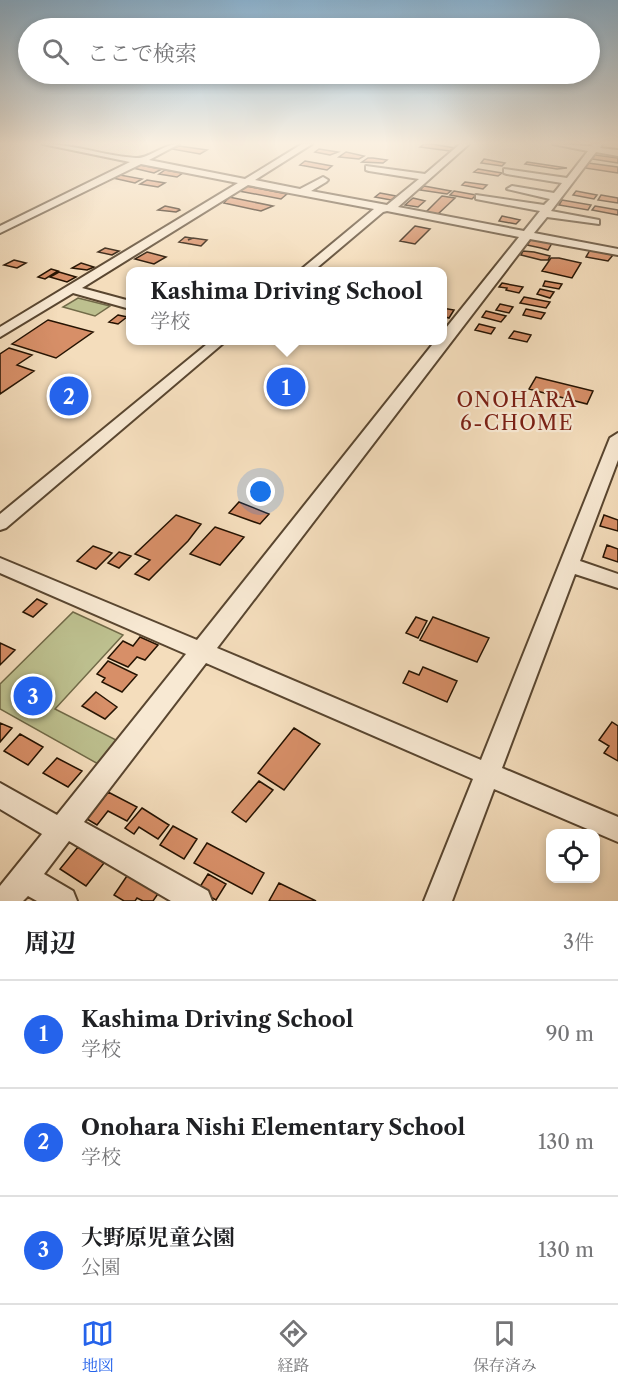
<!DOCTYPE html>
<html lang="ja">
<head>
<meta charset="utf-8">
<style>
  :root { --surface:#fff; --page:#f2f2f2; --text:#202124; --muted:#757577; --line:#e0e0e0; --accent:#2563eb }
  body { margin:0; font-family:"Libre Caslon Text","Noto Serif JP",serif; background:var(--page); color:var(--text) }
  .controls { position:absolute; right:18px; bottom:18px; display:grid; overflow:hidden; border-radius:12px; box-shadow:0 3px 9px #0003 }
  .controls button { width:54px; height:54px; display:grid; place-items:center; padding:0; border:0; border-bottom:2px solid var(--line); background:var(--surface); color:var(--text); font:30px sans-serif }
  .you { position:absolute; left:261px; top:492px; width:21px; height:21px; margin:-15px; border:4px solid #fff; border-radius:50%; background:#1a73e8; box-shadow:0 0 0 9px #1a73e833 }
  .badge { display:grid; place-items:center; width:39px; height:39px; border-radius:50%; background:var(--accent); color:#fff; font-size:20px; font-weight:700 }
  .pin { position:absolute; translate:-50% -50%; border:3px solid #fff; box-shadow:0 2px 6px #0006 }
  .popup { position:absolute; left:126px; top:267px; width:321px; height:78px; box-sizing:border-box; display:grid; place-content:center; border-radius:12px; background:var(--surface); filter:drop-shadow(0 2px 4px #0005); font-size:20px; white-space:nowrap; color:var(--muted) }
  .popup b { font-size:22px; color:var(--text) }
  .popup::after { content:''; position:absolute; left:50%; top:100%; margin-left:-12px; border:12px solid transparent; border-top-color:var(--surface) }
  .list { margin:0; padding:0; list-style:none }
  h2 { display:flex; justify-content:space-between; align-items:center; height:78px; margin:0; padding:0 24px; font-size:26px }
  h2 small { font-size:20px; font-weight:400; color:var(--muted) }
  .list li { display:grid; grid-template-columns:39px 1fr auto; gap:18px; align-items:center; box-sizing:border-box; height:108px; padding:0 24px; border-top:2px solid var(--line) }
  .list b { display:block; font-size:22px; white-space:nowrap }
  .list p { margin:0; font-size:20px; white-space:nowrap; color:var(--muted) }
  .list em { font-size:20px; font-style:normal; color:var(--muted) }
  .icon { flex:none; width:33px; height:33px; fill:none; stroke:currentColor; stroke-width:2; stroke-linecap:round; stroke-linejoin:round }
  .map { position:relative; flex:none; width:618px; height:901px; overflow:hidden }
  .search { position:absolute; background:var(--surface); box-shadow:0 3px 9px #0003; left:18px; right:18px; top:18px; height:66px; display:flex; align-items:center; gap:15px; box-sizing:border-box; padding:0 21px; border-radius:33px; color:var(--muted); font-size:22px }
  .sheet { height:402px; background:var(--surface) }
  nav { display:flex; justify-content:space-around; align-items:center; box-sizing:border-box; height:84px; border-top:2px solid var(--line); background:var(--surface); font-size:16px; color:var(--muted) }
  nav a { display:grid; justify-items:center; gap:3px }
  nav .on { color:var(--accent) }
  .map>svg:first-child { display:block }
  .green { fill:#bdc08f; stroke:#716a48; stroke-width:1.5 }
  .building { fill:#d78f68; stroke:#251302; stroke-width:1.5 }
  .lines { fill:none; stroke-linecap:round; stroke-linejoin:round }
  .minor-casing { stroke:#594630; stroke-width:4 }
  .minor { fill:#f8e9d3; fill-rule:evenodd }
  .labels { text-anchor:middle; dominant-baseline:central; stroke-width:4.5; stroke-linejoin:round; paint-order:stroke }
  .neighbourhood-label { font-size:20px; letter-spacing:1.5px; fill:#7a1f14; stroke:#f8e9d3 }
</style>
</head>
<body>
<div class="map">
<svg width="618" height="901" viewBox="0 0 618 901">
  <rect width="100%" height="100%" fill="#f4ddbc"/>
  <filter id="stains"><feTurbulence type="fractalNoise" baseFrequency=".00333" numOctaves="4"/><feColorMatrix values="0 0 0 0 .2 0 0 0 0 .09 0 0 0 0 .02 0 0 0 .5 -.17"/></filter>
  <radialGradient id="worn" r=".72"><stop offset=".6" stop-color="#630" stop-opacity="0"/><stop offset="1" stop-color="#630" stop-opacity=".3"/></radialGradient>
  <!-- green -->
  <path class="green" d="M 78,298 L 110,306 L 95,316 L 63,307 Z
    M 73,612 L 123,635 L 55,709 L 118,741 L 100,765 L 0,709 L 0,684 Z"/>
  <!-- building -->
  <path class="building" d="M 424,144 L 432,144 L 455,148 L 450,151 L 420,147 Z
    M 179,146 L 207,150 L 200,154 L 172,149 Z
    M 319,149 L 338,152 L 330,155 L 315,152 Z
    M 346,152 L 364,156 L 359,159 L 339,157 Z
    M 595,155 L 618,158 L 618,163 L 592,159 Z
    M 368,158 L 373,158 L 387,160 L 383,163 L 362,162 Z
    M 484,159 L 505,163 L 502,166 L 481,163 Z
    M 305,161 L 332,166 L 327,170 L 300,165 Z
    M 527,162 L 567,168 L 557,169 L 525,164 Z
    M 588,163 L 618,167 L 618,173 L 585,168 Z
    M 140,165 L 162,169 L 154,173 L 133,168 Z
    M 478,169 L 502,173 L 498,176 L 474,172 Z
    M 165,170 L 183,173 L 177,177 L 159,174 Z
    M 120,175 L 142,179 L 135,183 L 113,178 Z
    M 147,180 L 165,183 L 158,187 L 140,184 Z
    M 465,182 L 487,185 L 483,189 L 462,185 Z
    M 246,186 L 287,194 L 281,199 L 239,191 Z
    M 424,186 L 451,191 L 447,194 L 420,190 Z
    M 454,191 L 476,195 L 472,199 L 450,195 Z
    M 576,191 L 597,195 L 594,199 L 573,195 Z
    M 380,193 L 396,196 L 391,200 L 375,197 Z
    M 601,195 L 618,198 L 618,203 L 598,200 Z
    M 442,196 L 455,198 L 438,214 L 426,212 Z
    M 229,197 L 273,206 L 261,211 L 224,203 Z
    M 413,198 L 425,201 L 418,207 L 405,205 Z
    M 562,200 L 591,205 L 588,210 L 559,205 Z
    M 165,206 L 179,209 L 180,210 L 176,212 L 158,210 Z
    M 595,206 L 618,210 L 618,215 L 592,210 Z
    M 502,216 L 520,220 L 516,224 L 499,221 Z
    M 415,226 L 430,229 L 415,244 L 400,241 Z
    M 185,237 L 191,238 L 188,240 L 193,238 L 207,240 L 201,246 L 179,242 Z
    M 531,239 L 552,243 L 548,250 L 541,248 L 527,245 Z
    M 105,248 L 119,251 L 112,255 L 98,252 Z
    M 590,250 L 613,255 L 608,261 L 586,257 Z
    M 523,251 L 534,252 L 550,256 L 548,260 L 541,260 L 521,255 Z
    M 147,252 L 166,257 L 154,264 L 135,259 Z
    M 551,258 L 559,258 L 581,263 L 572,278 L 542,271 Z
    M 14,260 L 26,263 L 17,268 L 4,265 Z
    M 81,263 L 94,267 L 87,270 L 72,268 Z
    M 51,269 L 58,271 L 45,279 L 38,277 Z
    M 59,272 L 76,277 L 67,282 L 50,277 Z
    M 545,281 L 562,284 L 559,289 L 543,286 Z
    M 502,283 L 523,287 L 519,293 L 506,290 L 507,288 L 499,287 Z
    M 540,289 L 554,292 L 550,298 L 537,294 Z
    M 524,297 L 550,302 L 546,308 L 520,303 Z
    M 500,304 L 513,307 L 509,313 L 496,310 Z
    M 442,308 L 454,310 L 449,318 L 442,316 Z
    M 526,309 L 545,313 L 541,319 L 523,315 Z
    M 486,311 L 506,316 L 501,322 L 482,317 Z
    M 118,315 L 127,317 L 118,324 L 109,322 Z
    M 48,320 L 93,332 L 56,358 L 12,344 Z
    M 479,324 L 495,328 L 491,334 L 475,330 Z
    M 514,331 L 531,335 L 527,342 L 509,338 Z
    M 9,348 L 32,355 L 17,365 L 34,371 L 0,394 L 0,354 Z
    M 536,377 L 593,391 L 587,404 L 529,389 Z
    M 239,502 L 269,514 L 260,524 L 229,513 Z
    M 176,515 L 201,524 L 188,541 L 149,580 L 135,574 L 150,560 L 135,554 Z
    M 604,515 L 618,520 L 618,531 L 600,526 Z
    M 215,527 L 244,537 L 220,565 L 190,554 Z
    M 607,545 L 618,549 L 618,562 L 603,557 Z
    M 93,546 L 112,553 L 96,569 L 77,561 Z
    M 119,552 L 131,556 L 119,568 L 108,563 Z
    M 37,599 L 47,604 L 33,617 L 23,612 Z
    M 416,617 L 427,621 L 418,638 L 406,633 Z
    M 433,617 L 489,638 L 477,662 L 420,640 Z
    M 140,637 L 158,645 L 145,660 L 137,657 L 128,667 L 108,658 L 123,641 L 133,646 Z
    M 0,643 L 15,650 L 0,665 Z
    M 108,661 L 137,675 L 122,692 L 102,682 L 105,678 L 97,674 Z
    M 423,667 L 457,681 L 447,702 L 403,683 L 409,671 L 419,675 Z
    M 96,692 L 117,707 L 105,719 L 82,706 Z
    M 612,722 L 618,726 L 618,761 L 604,753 L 609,746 L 599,740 Z
    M 0,723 L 12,728 L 0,742 Z
    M 294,728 L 320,744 L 284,790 L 258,773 Z
    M 20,734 L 43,747 L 28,765 L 4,751 Z
    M 57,758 L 82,771 L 68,787 L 43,773 Z
    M 259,781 L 273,790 L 246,822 L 232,812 Z
    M 108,792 L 137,807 L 127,821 L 108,811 L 97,825 L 87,819 Z
    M 142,808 L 169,825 L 158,839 L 139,827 L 134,834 L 125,828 Z
    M 173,826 L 197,839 L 184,859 L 160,845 Z
    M 207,843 L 264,873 L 252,894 L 194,863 Z
    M 78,847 L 104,863 L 86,886 L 60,869 Z
    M 131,870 L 162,888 L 153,901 L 143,901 L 137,898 L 135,901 L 124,901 L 114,895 Z
    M 208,874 L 226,884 L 216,900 L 198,890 Z
    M 279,883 L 316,901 L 269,901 Z"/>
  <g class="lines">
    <!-- minor casing -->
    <g class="minor-casing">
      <path id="minor" d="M 43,144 C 75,144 104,156 136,158 C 149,159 163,144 179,144 L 149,160 L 245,179 L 302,144 L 312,144 L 255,180 L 300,189 L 323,177 L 328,180 L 326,182 L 311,191 L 387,205 L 419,179 L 369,171 L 366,170 L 366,166 L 425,174 L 460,144 L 469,144 L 398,207 L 524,231 L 540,211 L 476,199 L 476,195 L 544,205 L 550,199 L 507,189 L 512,186 L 554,193 L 562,183 L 507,174 L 504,173 L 504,169 L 567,178 L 588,151 L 553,144 L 591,146 L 593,144 L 602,144 L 600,148 L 618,150 L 618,156 L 596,152 L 551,211 L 599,220 L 599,224 L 547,217 L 534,233 L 618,249 L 618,255 L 530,239 L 217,648 L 481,760 L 610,438 L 618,433 L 618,460 L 580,561 L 618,574 L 618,588 L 575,574 L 502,768 L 618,817 L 618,842 L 494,789 L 452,901 L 424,901 L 473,779 L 206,663 L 84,822 L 208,891 L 212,901 L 171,901 L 69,841 L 44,874 L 73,891 L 77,901 L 37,901 L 28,896 L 23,901 L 0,901 L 0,886 L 42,834 L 0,809 L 0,783 L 57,815 L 186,654 L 0,573 L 0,558 L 197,640 L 436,340 L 442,340 L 442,333 L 519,237 L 387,211 L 383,212 L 312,272 L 298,272 L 374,209 L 248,185 L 82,288 L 130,301 L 130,309 L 73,293 L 0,337 L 0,327 L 238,183 L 141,164 L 0,233 L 0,226 L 130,162 Z
        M 212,340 L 227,340 L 6,528 L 0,530 L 0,514 Z"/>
    </g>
    <!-- minor -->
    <use href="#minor" class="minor"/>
  </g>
  <!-- sky -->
  <linearGradient id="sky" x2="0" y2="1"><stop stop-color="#8bb6d6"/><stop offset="0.53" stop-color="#faf0e1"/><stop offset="1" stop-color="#faf0e1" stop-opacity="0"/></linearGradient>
  <rect width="618" height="270" fill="url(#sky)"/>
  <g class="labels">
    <!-- neighbourhood labels -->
    <g class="neighbourhood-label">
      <text x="517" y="400">ONOHARA<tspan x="517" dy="23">6-CHOME</tspan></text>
    </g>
  </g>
  <rect width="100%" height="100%" filter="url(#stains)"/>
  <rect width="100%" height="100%" fill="url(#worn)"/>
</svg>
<div class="controls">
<button><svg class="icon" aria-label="locate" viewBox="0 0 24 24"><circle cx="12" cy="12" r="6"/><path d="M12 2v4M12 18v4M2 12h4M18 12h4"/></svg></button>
</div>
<div class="you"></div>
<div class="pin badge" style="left:286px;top:387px">1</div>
<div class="popup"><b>Kashima Driving School</b>学校</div>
<div class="pin badge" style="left:69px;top:396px">2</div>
<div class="pin badge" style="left:33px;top:696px">3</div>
<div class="search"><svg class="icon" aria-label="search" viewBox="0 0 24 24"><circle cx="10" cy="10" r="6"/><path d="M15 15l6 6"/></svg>ここで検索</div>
</div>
<section class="sheet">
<h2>周辺<small>3件</small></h2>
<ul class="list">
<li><span class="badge">1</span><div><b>Kashima Driving School</b><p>学校</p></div><em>90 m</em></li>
<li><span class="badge">2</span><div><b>Onohara Nishi Elementary School</b><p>学校</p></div><em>130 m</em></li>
<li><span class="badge">3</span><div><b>大野原児童公園</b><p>公園</p></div><em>130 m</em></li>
</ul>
</section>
<nav>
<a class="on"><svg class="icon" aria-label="map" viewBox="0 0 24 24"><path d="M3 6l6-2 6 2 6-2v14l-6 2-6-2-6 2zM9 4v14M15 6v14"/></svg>地図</a>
<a><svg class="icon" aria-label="directions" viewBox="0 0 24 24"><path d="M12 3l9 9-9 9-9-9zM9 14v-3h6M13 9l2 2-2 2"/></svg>経路</a>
<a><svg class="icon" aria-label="saved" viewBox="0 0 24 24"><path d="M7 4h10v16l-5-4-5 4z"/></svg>保存済み</a>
</nav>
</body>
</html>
